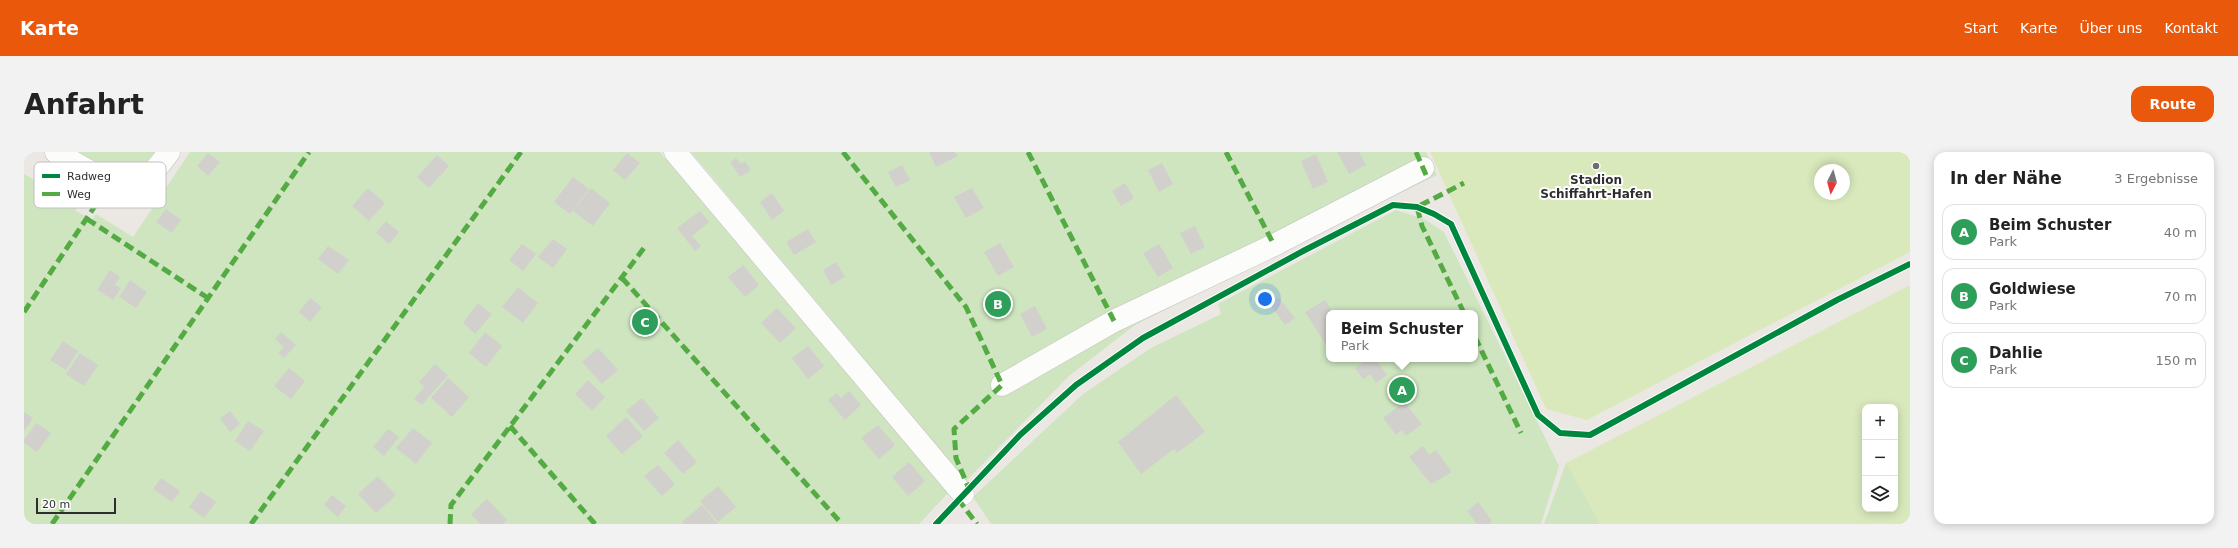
<!DOCTYPE html>
<html lang="de">
<head>
<meta charset="utf-8">
<style>
  :root { --surface:#fff; --page:#f2f2f2; --text:#222; --muted:#767676; --line:#e0e0e0; --accent:#ea580c }
  body { margin:0; font-family:"DejaVu Sans",sans-serif; background:var(--page); color:var(--text) }
  .controls { position:absolute; right:12px; bottom:12px; display:grid; overflow:hidden; border-radius:8px; box-shadow:0 2px 10px #0003 }
  .controls button { width:36px; height:36px; display:grid; place-items:center; padding:0; border:0; border-bottom:1px solid var(--line); background:var(--surface); color:var(--text); font:20px sans-serif }
  .compass { position:absolute; left:1790px; top:12px; width:36px; height:36px; border-radius:50%; background:var(--surface); box-shadow:0 2px 10px #0003; rotate:186deg }
  .scale { position:absolute; left:12px; bottom:10px; width:80px; box-sizing:border-box; padding-left:4px; border:2px solid #2e2e2e; border-top:0; font-size:11px; line-height:14px; white-space:nowrap; color:#2e2e2e; -webkit-text-stroke:3px #fff; paint-order:stroke }
  .you { position:absolute; left:1241px; top:147px; width:14px; height:14px; margin:-10px; border:3px solid #fff; border-radius:50%; background:#1a73e8; box-shadow:0 0 0 6px #1a73e833 }
  .badge { display:grid; place-items:center; width:26px; height:26px; border-radius:50%; background:var(--accent); color:#fff; font-size:13px; font-weight:700 }
  .pin { position:absolute; translate:-50% -50%; border:2px solid #fff; box-shadow:0 1px 4px #0006 }
  .popup { position:absolute; left:1302px; top:158px; width:152px; height:52px; box-sizing:border-box; display:grid; place-content:center; border-radius:8px; background:var(--surface); filter:drop-shadow(0 1px 3px #0005); font-size:13px; white-space:nowrap; color:var(--muted) }
  .popup b { font-size:15px; color:var(--text) }
  .popup::after { content:''; position:absolute; left:50%; top:100%; margin-left:-8px; border:8px solid transparent; border-top-color:var(--surface) }
  .list { margin:0; padding:0; list-style:none }
  h2 { display:flex; justify-content:space-between; align-items:center; height:52px; margin:0; padding:0 16px; font-size:17px }
  h2 small { font-size:13px; font-weight:400; color:var(--muted) }
  .list li { display:grid; grid-template-columns:26px 1fr auto; gap:12px; align-items:center; box-sizing:border-box; height:56px; margin:0 8px 8px; padding:0 8px; border:1px solid var(--line); border-radius:12px }
  .list b { display:block; font-size:15px; white-space:nowrap }
  .list p { margin:0; font-size:13px; white-space:nowrap; color:var(--muted) }
  .list em { font-size:13px; font-style:normal; color:var(--muted) }
  .icon { flex:none; width:22px; height:22px; fill:none; stroke:currentColor; stroke-width:2; stroke-linecap:round; stroke-linejoin:round }
  .map { position:relative; flex:none; width:1886px; height:372px; overflow:hidden; border-radius:12px }
  header { display:flex; align-items:center; gap:24px; box-sizing:border-box; height:56px; padding:0 20px; background:var(--accent); color:#fff }
  header strong { font-size:19px }
  nav { display:flex; gap:22px; margin-inline-start:auto; font-size:14px }
  .intro { display:flex; align-items:center; justify-content:space-between; box-sizing:border-box; height:96px; padding:0 24px }
  h1 { margin:0; font-size:28px }
  .button { padding:10px 18px; border-radius:12px; background:var(--accent); color:#fff; font-size:14px; font-weight:700 }
  main { display:flex; gap:24px; padding:0 24px }
  aside { flex:1; background:var(--surface); border-radius:12px; box-shadow:0 2px 10px #0003 }
  .map>svg:first-child { display:block }
  .green { fill:#cee5bf; fill-rule:evenodd }
  .pitch { fill:#d9e9bc; fill-rule:evenodd }
  .building { fill:#d2d0cd }
  .lines { fill:none; stroke-linecap:round; stroke-linejoin:round }
  .minor-casing { stroke:#c5c4c4; stroke-width:23 }
  .minor { stroke:#fcfcfb; stroke-width:22 }
  .quiet { stroke:#54ab44; stroke-width:5; stroke-dasharray:10 5; stroke-linecap:butt }
  .cycleway-casing { stroke:#fff; stroke-width:8 }
  .cycleway { stroke:#00873e; stroke-width:6 }
  .poi-dot { fill:#706f6e; stroke:#fff; stroke-width:1.5 }
  .labels { text-anchor:middle; dominant-baseline:central; stroke-width:4; stroke-linejoin:round; paint-order:stroke }
  .poi-label { font-size:12px; font-weight:bold; fill:#2e2e2e; stroke:#fff }
  .key { fill:#fff; stroke:#c0c0c0; stroke-width:1 }
  .key-label { font-size:11px; fill:#2e2e2e }
</style>
</head>
<body>
<header>
<strong>Karte</strong>
<nav><a>Start</a><a>Karte</a><a>Über uns</a><a>Kontakt</a></nav>
</header>
<div class="intro"><h1>Anfahrt</h1><a class="button">Route</a></div>
<main>
<div class="map">
<svg width="1886" height="372" viewBox="0 0 1886 372">
  <rect width="100%" height="100%" fill="#ebe8e4"/>
  <!-- green -->
  <path class="green" d="M 53,0 L 138,0 C 105,27 88,20 53,0 Z
    M 166,0 L 636,0 L 925,340 L 895,372 L 0,372 L 0,22 L 54,54 L 52,59 L 68,68 L 72,62 L 109,85 Z
    M 667,0 L 1402,0 L 1413,23 L 1111,173 L 1045,224 L 942,329 Z
    M 1372,58 L 1400,67 L 1420,80 L 1535,314 L 1517,372 L 967,372 L 949,345 L 1059,242 L 1127,196 L 1197,162 L 1194,152 ZM 1305,161 L 1451,161 L 1451,207 L 1305,207 Z
    M 1596,291 L 1638,372 L 1520,372 L 1542,311 Z"/>
  <!-- pitch -->
  <path class="pitch" d="M 1406,0 L 1886,0 L 1886,100 L 1563,268 L 1522,257 ZM 1796,18 L 1820,18 L 1820,42 L 1796,42 Z
    M 1886,133 L 1886,372 L 1576,372 L 1542,311 ZM 1841,255 L 1871,255 L 1871,357 L 1841,357 Z"/>
  <!-- building -->
  <path class="building" d="M 905,0 L 931,0 L 934,4 L 912,15 Z
    M 1313,0 L 1335,0 L 1342,13 L 1325,22 Z
    M 184,1 L 196,10 L 184,24 L 173,14 Z
    M 603,1 L 616,11 L 601,28 L 589,18 Z
    M 1292,2 L 1304,30 L 1289,37 L 1277,9 Z
    M 413,3 L 425,14 L 405,36 L 393,25 Z
    M 712,6 L 717,12 L 721,9 L 727,18 L 716,25 L 706,10 Z
    M 1138,11 L 1149,32 L 1135,40 L 1124,18 Z
    M 878,13 L 886,28 L 872,35 L 864,20 Z
    M 549,25 L 565,37 L 546,62 L 530,50 Z
    M 1101,31 L 1110,46 L 1097,54 L 1088,39 Z
    M 344,36 L 361,51 L 345,69 L 328,54 Z
    M 567,36 L 586,51 L 569,74 L 549,59 Z
    M 948,36 L 960,56 L 942,66 L 930,45 Z
    M 748,41 L 760,59 L 748,68 L 736,50 Z
    M 142,57 L 157,68 L 148,81 L 132,70 Z
    M 676,59 L 685,70 L 668,84 L 677,94 L 671,99 L 653,76 Z
    M 362,69 L 375,80 L 365,92 L 352,81 Z
    M 1171,74 L 1181,95 L 1167,102 L 1156,81 Z
    M 784,77 L 792,90 L 770,103 L 762,90 Z
    M 529,87 L 543,97 L 529,116 L 514,105 Z
    M 976,91 L 990,115 L 974,124 L 960,100 Z
    M 498,92 L 512,102 L 499,119 L 485,108 Z
    M 1135,92 L 1149,116 L 1134,125 L 1119,101 Z
    M 304,94 L 325,108 L 314,122 L 294,107 Z
    M 812,110 L 821,125 L 807,133 L 799,118 Z
    M 719,113 L 735,133 L 721,145 L 704,125 Z
    M 86,118 L 96,125 L 91,133 L 97,136 L 89,148 L 73,138 Z
    M 106,128 L 123,140 L 112,156 L 95,145 Z
    M 494,135 L 514,151 L 499,171 L 478,155 Z
    M 1254,145 L 1271,166 L 1261,173 L 1246,152 Z
    M 286,146 L 298,155 L 286,170 L 275,160 Z
    M 1301,148 L 1309,161 L 1305,161 L 1305,197 L 1281,160 Z
    M 454,151 L 468,162 L 451,182 L 439,171 Z
    M 1011,154 L 1023,177 L 1008,185 L 996,162 Z
    M 753,156 L 772,176 L 756,191 L 737,171 Z
    M 257,180 L 272,193 L 260,206 L 254,201 L 260,195 L 251,187 Z
    M 461,180 L 478,194 L 462,215 L 445,201 Z
    M 39,189 L 54,199 L 42,218 L 26,208 Z
    M 784,194 L 800,214 L 784,227 L 768,206 Z
    M 574,196 L 594,218 L 578,232 L 558,210 Z
    M 56,201 L 74,213 L 60,234 L 42,222 Z
    M 1338,207 L 1352,207 L 1363,223 L 1352,231 L 1346,222 L 1339,227 L 1331,216 L 1338,211 L 1336,209 Z
    M 411,212 L 424,223 L 398,253 L 390,247 L 400,235 L 395,230 Z
    M 265,216 L 281,229 L 267,247 L 250,234 Z
    M 424,226 L 445,245 L 428,265 L 407,246 Z
    M 564,228 L 581,245 L 568,259 L 551,242 Z
    M 825,239 L 837,253 L 821,268 L 804,248 L 813,241 L 817,246 Z
    M 1152,243 L 1181,280 L 1153,301 L 1150,297 L 1117,322 L 1094,290 Z
    M 618,246 L 635,266 L 620,279 L 602,259 Z
    M 1380,250 L 1398,272 L 1382,284 L 1378,278 L 1372,283 L 1359,266 Z
    M 206,259 L 216,272 L 206,280 L 196,267 Z
    M 0,260 L 9,266 L 0,279 Z
    M 602,265 L 619,284 L 598,302 L 582,284 Z
    M 224,269 L 240,279 L 226,299 L 211,289 Z
    M 12,271 L 27,281 L 13,300 L 0,291 L 0,288 Z
    M 854,273 L 871,293 L 855,307 L 837,286 Z
    M 389,276 L 408,291 L 392,312 L 372,296 Z
    M 364,277 L 375,285 L 360,304 L 349,295 Z
    M 654,288 L 673,310 L 659,322 L 640,301 Z
    M 1399,294 L 1405,303 L 1412,298 L 1428,320 L 1407,332 L 1385,305 Z
    M 885,310 L 901,329 L 884,344 L 868,325 Z
    M 634,313 L 651,332 L 638,344 L 620,324 Z
    M 354,324 L 372,343 L 352,361 L 334,342 Z
    M 137,326 L 156,339 L 148,350 L 129,337 Z
    M 694,334 L 712,355 L 694,370 L 676,349 Z
    M 177,339 L 192,350 L 180,366 L 165,355 Z
    M 308,343 L 322,354 L 314,365 L 300,353 Z
    M 463,347 L 483,368 L 479,372 L 457,372 L 447,362 Z
    M 1454,350 L 1468,369 L 1465,372 L 1453,372 L 1443,359 Z
    M 678,353 L 694,372 L 661,372 L 658,370 Z"/>
  <g class="lines">
    <!-- minor casing -->
    <g class="minor-casing">
      <path id="minor" d="M 32,0 C 51,10 90,39 112,31 C 127,26 136,12 145,0
        M 651,0 L 939,342
        M 978,233 L 1090,169 L 1250,93 L 1399,16"/>
    </g>
    <!-- minor -->
    <use href="#minor" class="minor"/>
    <!-- quiet -->
    <path class="quiet" d="M 819,0 L 942,155 L 978,233 L 930,277 L 932,306 L 945,337
      M 1004,0 L 1090,169
      M 1202,0 L 1250,93
      M 1392,0 L 1403,25
      M 63,67 L 184,146
      M 598,126 L 818,372
      M 0,160 L 87,30
      M 1440,161 L 1398,74 L 1393,55 L 1440,31
      M 1451,185 L 1497,281
      M 486,274 L 571,372
      M 934,347 L 953,372
      M 28,372 L 285,0
      M 227,372 L 497,0
      M 426,372 L 427,353 L 620,96"/>
    <!-- cycleway casing -->
    <g class="cycleway-casing">
      <path id="cycleway" d="M 912,372 L 996,283 L 1052,233 L 1119,186 L 1281,98 L 1369,53 L 1393,55 L 1410,62 L 1427,72 L 1514,263 L 1536,281 L 1566,283 L 1813,148 L 1886,112"/>
    </g>
    <!-- cycleway -->
    <use href="#cycleway" class="cycleway"/>
  </g>
  <!-- markers -->
  <circle class="poi-dot" cx="1572" cy="14" r="4"/>
  <g class="labels">
    <!-- poi labels -->
    <g class="poi-label">
      <text x="1572" y="28">Stadion<tspan x="1572" dy="14">Schiffahrt-Hafen</tspan></text>
    </g>
  </g>
  <!-- legend -->
  <rect x="10" y="10" width="132" height="46" rx="6" class="key"/>
  <rect x="18" y="22" width="18" height="4" fill="#00873e"/>
  <rect x="18" y="40" width="18" height="4" fill="#54ab44"/>
  <g class="key-label">
    <text x="43" y="28">Radweg</text>
    <text x="43" y="46">Weg</text>
  </g>
</svg>
<div class="controls">
<button>+</button>
<button>−</button>
<button><svg class="icon" aria-label="layers" viewBox="0 0 24 24"><path d="M12 4l9 5-9 5-9-5zM3 14l9 5 9-5"/></svg></button>
</div>
<svg class="compass" viewBox="-18 -18 36 36"><path d="M0-13l5 13h-10z" fill="#e53935"/><path d="M0 13l5-13h-10z" fill="#767676"/></svg>
<div class="scale">20 m</div>
<div class="you"></div>
<div class="pin badge" style="left:1378px;top:238px;background:#2e9e5b">A</div>
<div class="popup"><b>Beim Schuster</b>Park</div>
<div class="pin badge" style="left:974px;top:152px;background:#2e9e5b">B</div>
<div class="pin badge" style="left:621px;top:170px;background:#2e9e5b">C</div>
</div>
<aside>
<h2>In der Nähe<small>3 Ergebnisse</small></h2>
<ul class="list">
<li><span class="badge" style="background:#2e9e5b">A</span><div><b>Beim Schuster</b><p>Park</p></div><em>40 m</em></li>
<li><span class="badge" style="background:#2e9e5b">B</span><div><b>Goldwiese</b><p>Park</p></div><em>70 m</em></li>
<li><span class="badge" style="background:#2e9e5b">C</span><div><b>Dahlie</b><p>Park</p></div><em>150 m</em></li>
</ul>
</aside>
</main>
</body>
</html>
